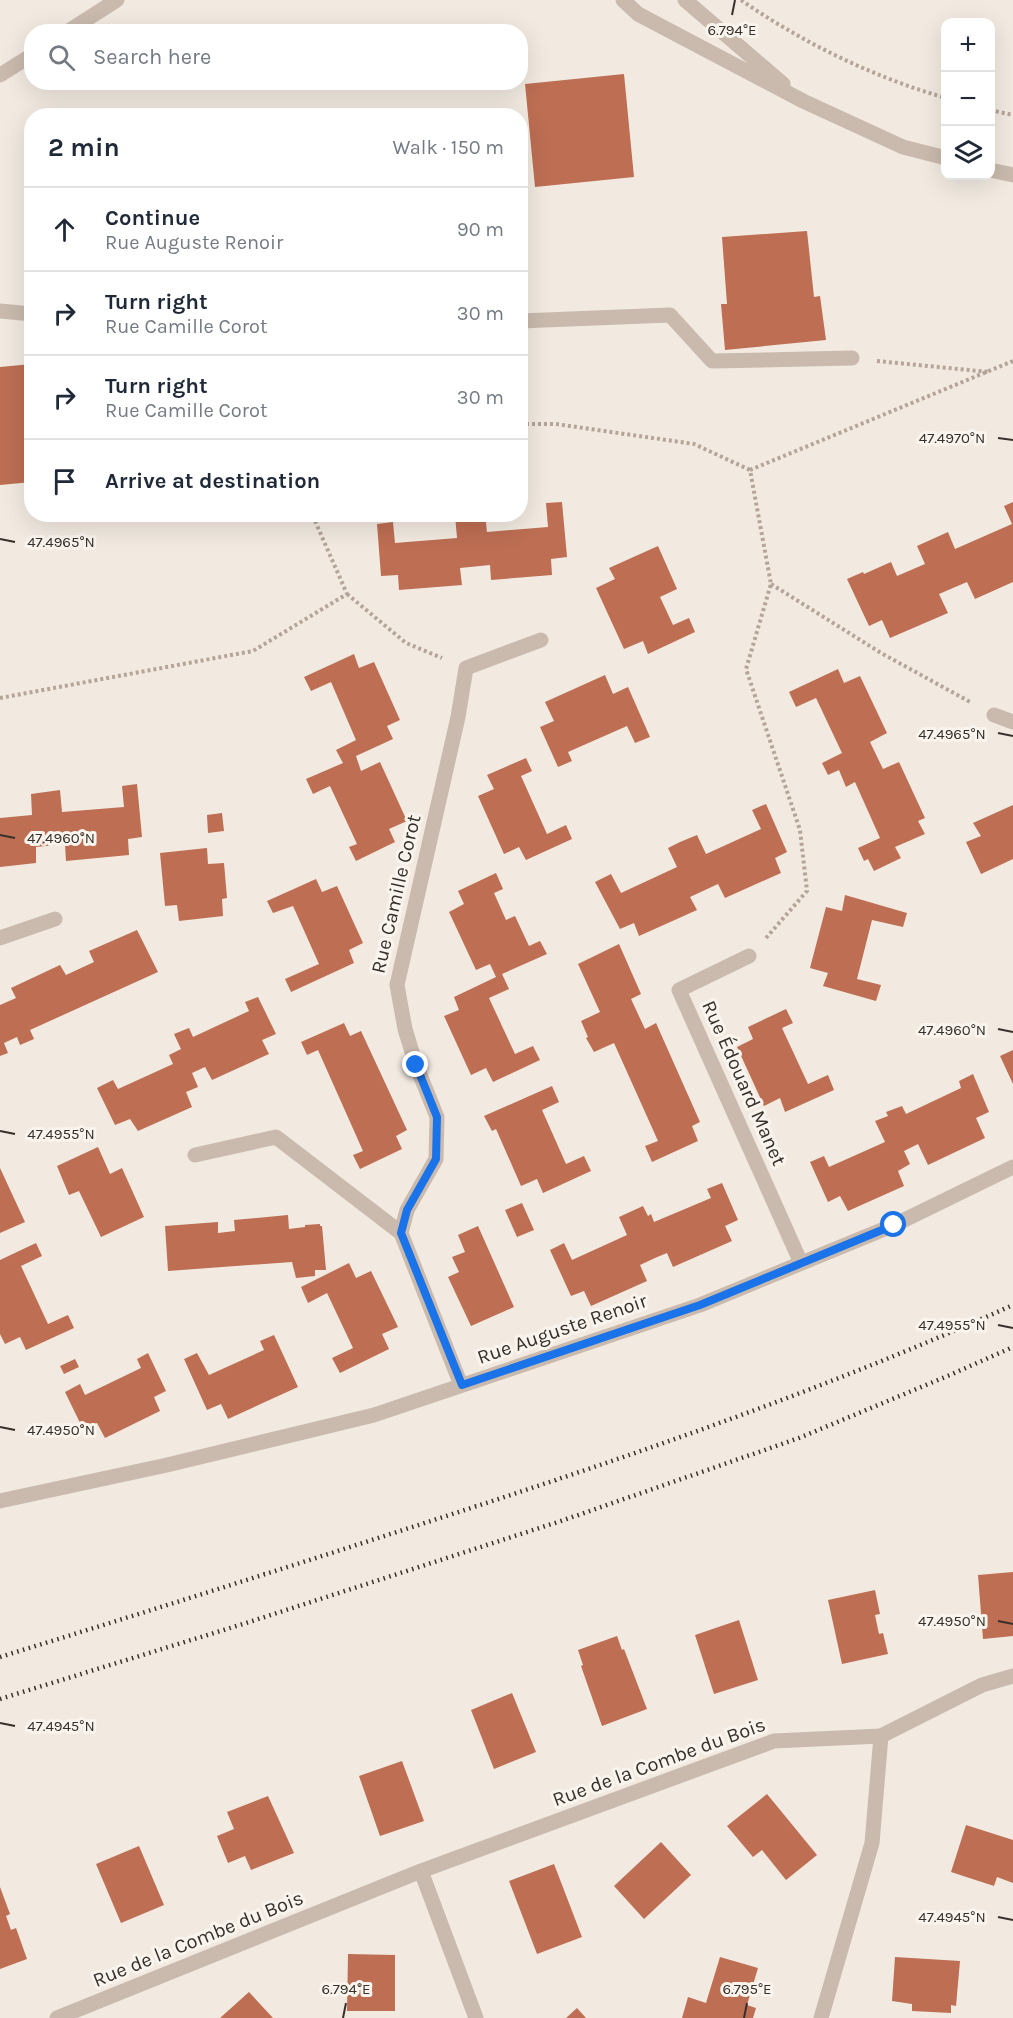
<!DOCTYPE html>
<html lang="en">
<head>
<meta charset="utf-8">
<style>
  :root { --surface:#fff; --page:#f2f2f3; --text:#1f2937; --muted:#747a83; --line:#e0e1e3 }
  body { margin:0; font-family:Karla,sans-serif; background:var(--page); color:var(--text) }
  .controls { position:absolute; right:18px; top:18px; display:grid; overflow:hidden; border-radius:12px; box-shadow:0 6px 24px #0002 }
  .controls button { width:54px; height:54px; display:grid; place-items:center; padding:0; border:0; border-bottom:2px solid var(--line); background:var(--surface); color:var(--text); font:30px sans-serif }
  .stop { position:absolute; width:18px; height:18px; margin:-14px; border:4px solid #1a73e8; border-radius:50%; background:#fff }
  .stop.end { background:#1a73e8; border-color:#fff; box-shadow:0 2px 6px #0008 }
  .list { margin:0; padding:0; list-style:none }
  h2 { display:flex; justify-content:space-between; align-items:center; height:78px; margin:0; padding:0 24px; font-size:26px }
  h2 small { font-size:20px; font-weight:400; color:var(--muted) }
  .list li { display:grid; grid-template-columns:39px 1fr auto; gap:18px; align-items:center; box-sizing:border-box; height:84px; padding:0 24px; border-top:2px solid var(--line) }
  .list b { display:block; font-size:22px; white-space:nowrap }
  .list p { margin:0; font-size:20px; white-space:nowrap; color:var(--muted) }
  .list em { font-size:20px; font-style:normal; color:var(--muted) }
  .icon { flex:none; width:33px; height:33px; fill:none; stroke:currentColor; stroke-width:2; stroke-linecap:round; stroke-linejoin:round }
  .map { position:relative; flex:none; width:1013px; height:2018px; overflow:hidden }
  .search { position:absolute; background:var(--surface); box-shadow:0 6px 24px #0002; left:24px; top:24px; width:504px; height:66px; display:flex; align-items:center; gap:15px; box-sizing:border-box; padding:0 21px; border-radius:24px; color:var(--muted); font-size:22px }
  .panel { position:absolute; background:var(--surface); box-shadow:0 6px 24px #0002; left:24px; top:108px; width:504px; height:414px; border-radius:24px }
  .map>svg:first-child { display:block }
  .building { fill:#bd6e53 }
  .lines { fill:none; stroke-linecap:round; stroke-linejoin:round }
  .path { stroke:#b5a498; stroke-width:4; stroke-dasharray:3 3; stroke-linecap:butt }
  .service { stroke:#c9baad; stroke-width:15 }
  .minor { stroke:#c9baad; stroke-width:15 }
  .tertiary { stroke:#c9baad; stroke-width:15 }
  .rail { stroke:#38302b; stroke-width:4.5; stroke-dasharray:1.5 4.5; stroke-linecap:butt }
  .route { stroke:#1a73e8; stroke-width:8 }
  .ticks { fill:none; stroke:#38302b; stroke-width:2 }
  .labels { text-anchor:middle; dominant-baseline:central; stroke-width:6; stroke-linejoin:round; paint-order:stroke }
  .street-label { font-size:20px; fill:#38302b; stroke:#f9f4ed }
  .ticks-label { font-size:15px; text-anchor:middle; fill:#38302b; stroke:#f9f4ed; stroke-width:6; stroke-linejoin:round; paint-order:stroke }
</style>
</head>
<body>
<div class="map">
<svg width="1013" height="2018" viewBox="0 0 1013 2018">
  <rect width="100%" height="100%" fill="#f2eae1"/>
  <!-- building -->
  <path class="building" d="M 624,74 L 634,177 L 535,187 L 525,84 Z
    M 259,108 L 260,116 L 186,116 L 186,114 Z
    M 807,231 L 814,297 L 820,296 L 826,340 L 725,350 L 721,304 L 727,304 L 722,237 Z
    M 32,364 L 32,482 L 0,485 L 0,367 Z
    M 562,502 L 567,557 L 551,559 L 552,575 L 491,580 L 490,565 L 460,568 L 462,585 L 399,590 L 398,575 L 381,576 L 377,524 L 393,522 L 395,543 L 457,538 L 455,515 L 485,514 L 487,532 L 548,527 L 546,503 Z
    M 1013,502 L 1013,582 L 975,599 L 967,582 L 939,594 L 948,613 L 890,638 L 882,620 L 869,626 L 847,579 L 863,572 L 864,574 L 891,562 L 897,576 L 925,564 L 917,546 L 948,532 L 955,549 L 1012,524 L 1004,506 Z
    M 658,546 L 677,589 L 660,597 L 673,625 L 689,618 L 695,632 L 648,654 L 643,641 L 624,649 L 596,588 L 615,579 L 609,568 Z
    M 354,654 L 359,668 L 374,662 L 400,720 L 387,726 L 393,739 L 356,756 L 361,771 L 380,762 L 407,821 L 389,829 L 395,842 L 356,861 L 349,847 L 357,844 L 330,786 L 313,794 L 306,779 L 343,763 L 336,750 L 356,740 L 331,682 L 311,691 L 304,677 Z
    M 838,669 L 844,683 L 860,676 L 887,733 L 870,742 L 883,769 L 899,762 L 925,818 L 918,821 L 925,834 L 895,847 L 901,858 L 874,871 L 868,859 L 864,861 L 858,848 L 880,838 L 855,782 L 846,787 L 839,770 L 828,775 L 822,763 L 842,753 L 816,698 L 796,707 L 789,692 Z
    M 605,675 L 613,694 L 628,687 L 650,737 L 635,743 L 627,726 L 568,752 L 572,761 L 558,767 L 540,727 L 554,721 L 545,702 Z
    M 526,758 L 532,771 L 521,776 L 547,834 L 566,825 L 572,839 L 526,860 L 519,847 L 504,854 L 478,796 L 494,789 L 487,775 Z
    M 137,784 L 142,837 L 128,839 L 129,855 L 66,861 L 65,844 L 36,847 L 36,863 L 0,867 L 0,818 L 32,815 L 31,794 L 60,790 L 62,812 L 124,807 L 122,786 Z
    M 766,804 L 787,852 L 775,858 L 781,873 L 725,898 L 718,884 L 690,897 L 697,910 L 639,936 L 634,923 L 620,929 L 595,882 L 611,874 L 621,893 L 677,867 L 668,848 L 680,842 L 697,835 L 706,854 L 761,829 L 752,810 Z
    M 1013,805 L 1013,859 L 981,874 L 966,842 L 981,836 L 973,823 Z
    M 222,813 L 224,831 L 208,833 L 207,815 Z
    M 207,848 L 208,864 L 224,863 L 227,898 L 222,899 L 223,916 L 179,921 L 177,905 L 165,906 L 160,853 Z
    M 496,873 L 503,889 L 494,893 L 506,920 L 515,916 L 529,946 L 540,941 L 547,954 L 502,974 L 509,989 L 489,998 L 515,1054 L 533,1046 L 540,1060 L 493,1082 L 486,1068 L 471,1075 L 444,1016 L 459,1010 L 454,997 L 496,977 L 490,964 L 476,970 L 449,912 L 464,904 L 458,891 Z
    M 316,879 L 322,892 L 337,886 L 363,943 L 349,950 L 354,963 L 291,992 L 285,979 L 319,964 L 293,906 L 273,913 L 267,901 Z
    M 845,895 L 907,913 L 903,927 L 872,920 L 857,979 L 881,985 L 876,1001 L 823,986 L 828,973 L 810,968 L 826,907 L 842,911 Z
    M 137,930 L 158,972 L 30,1030 L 34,1039 L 20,1045 L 17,1037 L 4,1043 L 8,1053 L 0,1056 L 0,1005 L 16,998 L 11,988 L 60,965 L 66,975 L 94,962 L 89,951 Z
    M 619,944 L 641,994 L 631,999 L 645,1029 L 656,1023 L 700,1122 L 692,1126 L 698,1141 L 652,1162 L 645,1146 L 658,1141 L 614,1043 L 594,1052 L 586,1038 L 588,1037 L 581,1021 L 600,1012 L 578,964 Z
    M 258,997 L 276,1034 L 262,1040 L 269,1054 L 212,1080 L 205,1067 L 192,1073 L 198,1087 L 186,1092 L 192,1107 L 138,1131 L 130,1119 L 115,1125 L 97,1088 L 113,1080 L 118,1089 L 173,1064 L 169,1055 L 181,1049 L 174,1034 L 189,1028 L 193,1037 L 249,1011 L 245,1002 Z
    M 786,1009 L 793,1023 L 782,1028 L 808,1084 L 828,1075 L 834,1090 L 785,1112 L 780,1098 L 764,1106 L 737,1047 L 753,1039 L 748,1027 Z
    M 344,1023 L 350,1036 L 361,1031 L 407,1130 L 396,1136 L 402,1149 L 360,1169 L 353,1155 L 363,1151 L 318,1050 L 307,1055 L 301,1042 Z
    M 1013,1050 L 1013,1084 L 1000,1056 Z
    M 973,1074 L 989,1112 L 976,1118 L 985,1138 L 928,1165 L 918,1144 L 904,1151 L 910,1164 L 898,1171 L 904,1186 L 848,1211 L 840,1196 L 828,1202 L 810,1162 L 824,1156 L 829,1167 L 885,1142 L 875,1121 L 888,1116 L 886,1112 L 902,1106 L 906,1114 L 961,1088 L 959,1081 Z
    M 552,1086 L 559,1102 L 542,1110 L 566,1164 L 584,1156 L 591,1171 L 543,1193 L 537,1179 L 521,1186 L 496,1129 L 492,1131 L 484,1116 Z
    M 98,1147 L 110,1174 L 122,1168 L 144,1217 L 101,1237 L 79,1191 L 69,1195 L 57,1166 Z
    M 0,1168 L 25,1222 L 0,1233 Z
    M 722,1183 L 738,1220 L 725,1226 L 732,1241 L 673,1267 L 667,1253 L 655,1258 L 640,1265 L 647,1281 L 591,1306 L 584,1291 L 571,1296 L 550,1250 L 564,1243 L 572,1260 L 627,1235 L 619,1217 L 643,1206 L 648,1216 L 651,1214 L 654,1222 L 711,1198 L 707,1189 Z
    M 522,1203 L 534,1230 L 517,1237 L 505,1210 Z
    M 288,1215 L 289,1229 L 305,1227 L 305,1225 L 320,1224 L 320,1226 L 322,1226 L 326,1270 L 315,1270 L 315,1276 L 296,1278 L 292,1262 L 168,1271 L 165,1226 L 218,1222 L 218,1233 L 235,1231 L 234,1220 Z
    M 478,1226 L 514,1307 L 471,1326 L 448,1277 L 459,1272 L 452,1257 L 465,1252 L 458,1235 Z
    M 36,1243 L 42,1256 L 21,1266 L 48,1324 L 68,1315 L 74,1328 L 26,1350 L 20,1337 L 5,1344 L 0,1334 L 0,1260 Z
    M 349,1263 L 356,1278 L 371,1271 L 398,1327 L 382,1334 L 389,1349 L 340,1373 L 332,1358 L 353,1348 L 327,1293 L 308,1303 L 301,1287 Z
    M 274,1335 L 298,1387 L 228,1419 L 221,1404 L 207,1410 L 184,1359 L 197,1353 L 209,1375 L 264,1350 L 260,1341 Z
    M 148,1353 L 166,1391 L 154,1397 L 160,1411 L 105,1438 L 97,1423 L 83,1429 L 65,1392 L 80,1384 L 85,1395 L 141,1368 L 137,1359 Z
    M 75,1359 L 79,1367 L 64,1374 L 60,1366 Z
    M 1013,1572 L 1013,1636 L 983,1639 L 978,1575 Z
    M 875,1590 L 880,1614 L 875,1615 L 879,1634 L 883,1633 L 888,1654 L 842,1664 L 828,1600 Z
    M 739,1620 L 758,1680 L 714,1694 L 695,1635 Z
    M 617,1636 L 622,1650 L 624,1649 L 647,1709 L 602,1726 L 581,1666 L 583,1665 L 578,1650 Z
    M 512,1693 L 536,1752 L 494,1769 L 471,1710 Z
    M 402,1761 L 424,1821 L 380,1836 L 359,1776 Z
    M 767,1794 L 817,1855 L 786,1880 L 762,1850 L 753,1857 L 727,1826 Z
    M 268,1796 L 294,1853 L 251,1870 L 245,1856 L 228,1863 L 217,1836 L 234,1829 L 227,1812 Z
    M 966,1825 L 1013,1840 L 1013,1883 L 997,1877 L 994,1886 L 951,1872 Z
    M 661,1842 L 691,1875 L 644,1919 L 614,1886 Z
    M 139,1846 L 164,1905 L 121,1923 L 96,1864 Z
    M 554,1864 L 582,1937 L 537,1954 L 509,1881 Z
    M 0,1887 L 10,1914 L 6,1916 L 11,1930 L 16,1928 L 27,1959 L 0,1969 Z
    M 348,1954 L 395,1955 L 395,2011 L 347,2011 Z
    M 720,1957 L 758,1968 L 747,2005 L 756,2008 L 753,2018 L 682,2018 L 688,1997 L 706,2003 Z
    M 895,1957 L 960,1961 L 956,2006 L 951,2005 L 951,2013 L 912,2011 L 912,2004 L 892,2001 Z
    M 249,1992 L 273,2018 L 220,2018 Z
    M 577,2008 L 586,2018 L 566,2018 Z"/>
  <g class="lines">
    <!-- path -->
    <path class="path" d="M 741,0 C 803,43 873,77 946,98
      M 990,110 L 1013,115
      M 877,361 L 989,372
      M 520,424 L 556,424 L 694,444 L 750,470
      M 771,584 L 881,653 L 972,703
      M 347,594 L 406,643 L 442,658
      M 0,698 L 253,651 L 347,594 L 312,514
      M 766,938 L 807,891 L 800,830 L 746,669 L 771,584 L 750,470 L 1013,361"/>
    <!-- service -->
    <path class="service" d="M 881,1736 L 982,1685 L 1013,1676"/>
    <!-- minor -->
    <path class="minor" d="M 0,311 L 32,314
      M 520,321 L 670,315 L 712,361 L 852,358
      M 994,715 L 1013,722
      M 0,938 L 55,919
      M 749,956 L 679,990 L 801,1263
      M 195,1155 L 276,1137 L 401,1233
      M 461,1385 L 401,1233 L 407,1210 L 436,1159 L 437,1117 L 416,1065 L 405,1029 L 397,985 L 458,717 L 466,668 L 541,640
      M 0,1501 L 167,1465 L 374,1415 L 700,1305 L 894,1225 L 1013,1167
      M 421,1871 L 476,2018
      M 57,2018 L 421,1871 L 774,1741 L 881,1736 L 872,1843 L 821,2018"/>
    <!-- tertiary -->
    <path class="tertiary" d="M 623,0 L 638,14 L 803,101 L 903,147 L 946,158
      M 685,0 L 783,84
      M 67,32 L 117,0
      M 0,75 L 32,55
      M 990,170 L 1013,175"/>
    <!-- rail -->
    <path class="rail" d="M 0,1657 C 146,1612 292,1566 437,1519 C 632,1456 826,1389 1013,1305
      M 0,1699 L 243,1624 L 561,1521 L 799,1438 L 950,1375 L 1013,1347"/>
  </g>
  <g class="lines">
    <!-- route -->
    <path class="route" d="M 416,1065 L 437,1117 L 436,1159 L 407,1210 L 401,1233 L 462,1385 L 700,1305 L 894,1225"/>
  </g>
  <!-- ticks -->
  <path class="ticks" d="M 732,15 L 735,0M 998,438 L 1013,440M 0,539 L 15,542M 998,733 L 1013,736M 0,835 L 15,838M 998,1029 L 1013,1032M 0,1131 L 15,1134M 998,1325 L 1013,1328M 0,1427 L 15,1430M 998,1621 L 1013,1624M 0,1723 L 15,1726M 998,1917 L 1013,1920M 343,2018 L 346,2003M 744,2018 L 747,2003"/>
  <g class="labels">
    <!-- street labels -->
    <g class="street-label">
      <text transform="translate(396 894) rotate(-77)">Rue Camille Corot</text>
      <text transform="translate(744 1083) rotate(66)">Rue Édouard Manet</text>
      <text transform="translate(562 1329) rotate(-19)">Rue Auguste Renoir</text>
      <text transform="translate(659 1762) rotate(-20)">Rue de la Combe du Bois</text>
      <text transform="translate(198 1939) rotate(-22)">Rue de la Combe du Bois</text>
    </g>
  </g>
  <g class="ticks-label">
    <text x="732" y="35">6.794°E</text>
    <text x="952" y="443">47.4970°N</text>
    <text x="61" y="547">47.4965°N</text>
    <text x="952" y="739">47.4965°N</text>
    <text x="61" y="843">47.4960°N</text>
    <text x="952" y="1035">47.4960°N</text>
    <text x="61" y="1139">47.4955°N</text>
    <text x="952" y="1330">47.4955°N</text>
    <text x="61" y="1435">47.4950°N</text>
    <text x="952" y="1626">47.4950°N</text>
    <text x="61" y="1731">47.4945°N</text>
    <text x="952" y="1922">47.4945°N</text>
    <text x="346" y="1994">6.794°E</text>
    <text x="747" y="1994">6.795°E</text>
  </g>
</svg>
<div class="controls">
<button>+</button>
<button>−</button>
<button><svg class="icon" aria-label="layers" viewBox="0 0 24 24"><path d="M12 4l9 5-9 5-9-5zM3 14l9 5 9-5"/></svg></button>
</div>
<div class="stop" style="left:894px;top:1225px"></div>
<div class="stop end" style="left:416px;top:1065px"></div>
<div class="search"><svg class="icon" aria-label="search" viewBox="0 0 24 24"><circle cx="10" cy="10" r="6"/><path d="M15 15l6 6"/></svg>Search here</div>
<section class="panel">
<h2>2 min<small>Walk · 150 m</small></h2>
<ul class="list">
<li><svg class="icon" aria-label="ahead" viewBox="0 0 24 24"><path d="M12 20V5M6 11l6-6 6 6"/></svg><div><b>Continue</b><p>Rue Auguste Renoir</p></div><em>90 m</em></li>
<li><svg class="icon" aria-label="right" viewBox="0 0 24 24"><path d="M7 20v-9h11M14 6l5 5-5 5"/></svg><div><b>Turn right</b><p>Rue Camille Corot</p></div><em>30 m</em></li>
<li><svg class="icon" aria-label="right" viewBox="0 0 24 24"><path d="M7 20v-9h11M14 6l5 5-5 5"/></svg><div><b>Turn right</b><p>Rue Camille Corot</p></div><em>30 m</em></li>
<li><svg class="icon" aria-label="arrive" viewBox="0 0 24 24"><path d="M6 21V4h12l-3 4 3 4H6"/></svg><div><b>Arrive at destination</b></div></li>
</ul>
</section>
</div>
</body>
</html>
